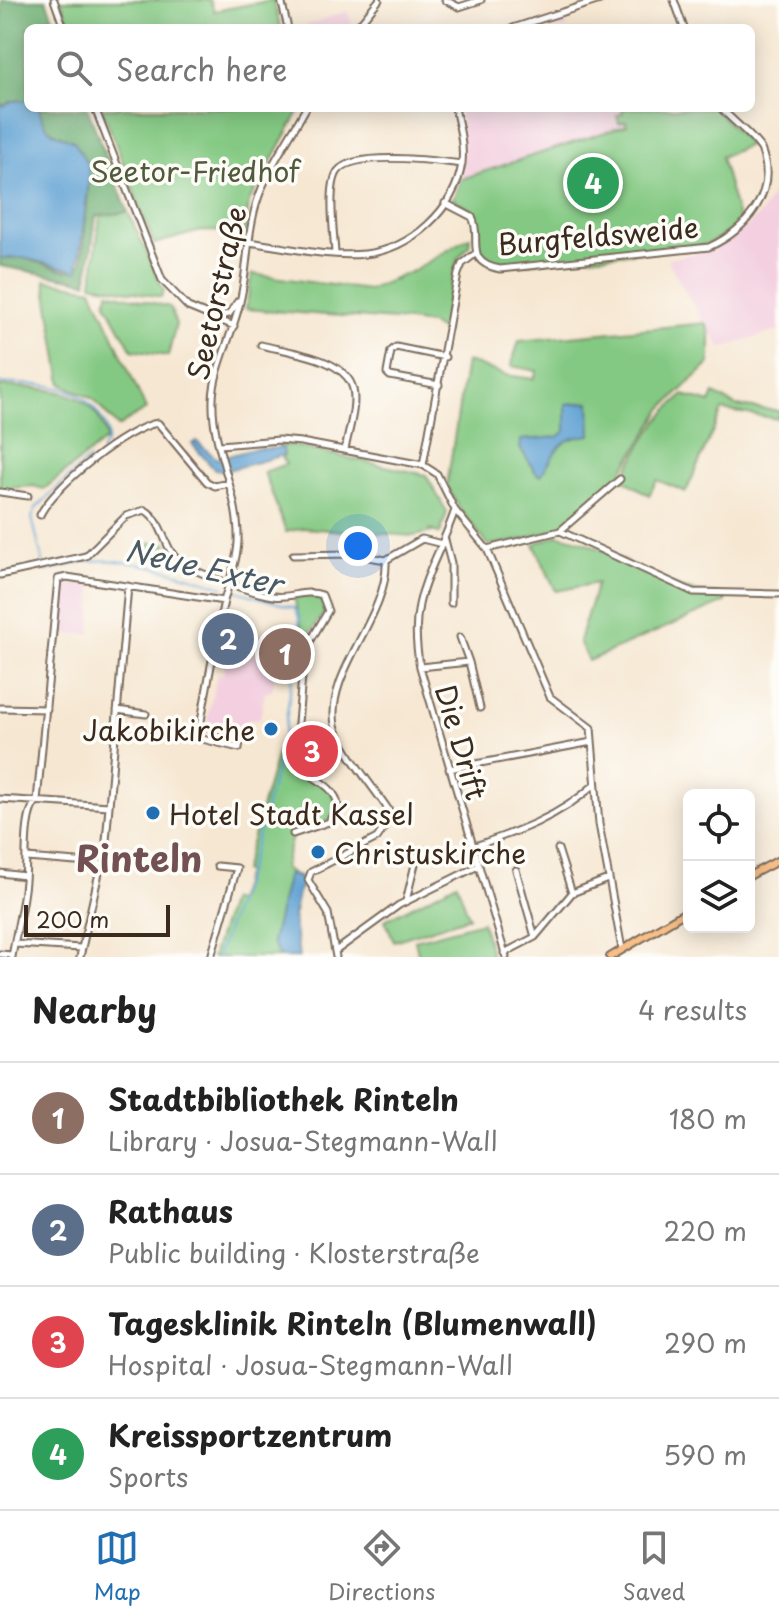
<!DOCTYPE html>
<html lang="en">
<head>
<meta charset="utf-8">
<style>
  :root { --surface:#fff; --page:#f2f2f2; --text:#222; --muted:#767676; --line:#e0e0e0; --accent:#1f6fb2 }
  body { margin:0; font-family:"Playpen Sans",sans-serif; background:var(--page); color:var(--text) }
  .controls { position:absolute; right:24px; bottom:24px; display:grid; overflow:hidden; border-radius:12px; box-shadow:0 4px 20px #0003 }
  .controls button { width:72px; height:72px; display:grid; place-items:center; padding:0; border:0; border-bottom:2px solid var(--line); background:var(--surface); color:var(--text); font:40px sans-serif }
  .scale { position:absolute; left:24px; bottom:20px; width:146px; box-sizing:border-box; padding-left:8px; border:4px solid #3b2a1e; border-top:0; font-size:22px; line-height:28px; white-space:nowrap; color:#3b2a1e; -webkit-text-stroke:6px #fdfcf7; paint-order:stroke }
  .you { position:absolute; left:358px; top:546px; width:28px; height:28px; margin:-20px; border:6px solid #fff; border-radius:50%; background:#1a73e8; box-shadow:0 0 0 12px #1a73e833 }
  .badge { display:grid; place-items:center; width:52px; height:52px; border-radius:50%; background:var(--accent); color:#fff; font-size:26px; font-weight:700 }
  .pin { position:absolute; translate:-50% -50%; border:4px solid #fff; box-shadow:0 2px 8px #0006 }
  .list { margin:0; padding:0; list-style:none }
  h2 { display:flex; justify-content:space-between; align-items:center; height:104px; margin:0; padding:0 32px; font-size:34px }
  h2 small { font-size:26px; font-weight:400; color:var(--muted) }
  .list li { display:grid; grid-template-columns:52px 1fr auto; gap:24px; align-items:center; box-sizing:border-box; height:112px; padding:0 32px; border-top:2px solid var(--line) }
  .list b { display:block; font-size:30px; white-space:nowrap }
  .list p { margin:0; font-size:26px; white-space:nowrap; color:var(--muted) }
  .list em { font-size:26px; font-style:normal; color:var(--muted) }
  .icon { flex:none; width:44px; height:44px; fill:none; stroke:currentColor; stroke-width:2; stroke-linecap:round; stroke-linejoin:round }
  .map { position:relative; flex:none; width:779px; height:957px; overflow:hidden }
  .search { position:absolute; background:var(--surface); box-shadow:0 4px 20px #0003; left:24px; right:24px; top:24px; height:88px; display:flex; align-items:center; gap:20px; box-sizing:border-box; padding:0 28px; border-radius:12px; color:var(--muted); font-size:30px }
  .sheet { height:552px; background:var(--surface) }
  nav { display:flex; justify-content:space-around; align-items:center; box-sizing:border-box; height:112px; border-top:2px solid var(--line); background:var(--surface); font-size:22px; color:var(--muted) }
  nav a { display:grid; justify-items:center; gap:4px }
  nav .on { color:var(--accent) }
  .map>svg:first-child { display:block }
  .built { fill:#f3cfdf }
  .green { fill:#84c983; stroke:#607a50; stroke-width:2 }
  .forest { fill:#6bad71; stroke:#536c48; stroke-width:2 }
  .water { fill:#5fa1d3; stroke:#4d6678; stroke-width:2 }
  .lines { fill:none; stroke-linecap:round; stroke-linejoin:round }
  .stream { stroke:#5fa1d3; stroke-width:2 }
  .minor-casing { stroke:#7c6c5d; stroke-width:9 }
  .major-casing { stroke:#7c6c5d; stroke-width:10 }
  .minor { stroke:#fff; stroke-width:5 }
  .major { stroke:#f7be87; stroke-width:6 }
  .poi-dot { fill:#1f6fb2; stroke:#fdfcf7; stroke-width:3 }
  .labels { text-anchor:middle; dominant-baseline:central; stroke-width:7; stroke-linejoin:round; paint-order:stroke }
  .park-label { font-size:28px; fill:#515a3c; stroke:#fdfcf7 }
  .street-label { font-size:28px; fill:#3b2a1e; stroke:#fdfcf7 }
  .poi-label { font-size:28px; fill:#3b2a1e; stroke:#fdfcf7; text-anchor:start }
  .water-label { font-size:30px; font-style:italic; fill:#495a66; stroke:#fdfcf7 }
  .district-label { font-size:36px; font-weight:bold; fill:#735152; stroke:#fdfcf7 }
</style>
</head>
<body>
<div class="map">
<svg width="779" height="957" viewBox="0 0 779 957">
  <rect width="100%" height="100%" fill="#fdfcf7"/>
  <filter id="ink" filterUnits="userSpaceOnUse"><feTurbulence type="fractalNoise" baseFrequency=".0125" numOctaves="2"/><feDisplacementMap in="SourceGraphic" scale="16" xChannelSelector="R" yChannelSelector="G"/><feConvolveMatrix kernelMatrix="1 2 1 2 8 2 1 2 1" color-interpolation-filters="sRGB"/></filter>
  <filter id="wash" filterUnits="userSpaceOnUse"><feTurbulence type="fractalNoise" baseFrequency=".006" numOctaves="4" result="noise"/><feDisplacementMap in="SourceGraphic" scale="32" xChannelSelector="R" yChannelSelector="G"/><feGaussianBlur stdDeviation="1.8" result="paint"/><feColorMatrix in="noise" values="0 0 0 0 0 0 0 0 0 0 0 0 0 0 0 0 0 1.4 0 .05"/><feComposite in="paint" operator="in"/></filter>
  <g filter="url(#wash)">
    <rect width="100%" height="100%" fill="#f6e7d2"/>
    <!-- built -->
    <path class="built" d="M 347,11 L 353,25 L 351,28 L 299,28 Z
      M 555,18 L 564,18 L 567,28 L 524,28 Z
      M 458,108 L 622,108 L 627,125 L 461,179 L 464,142 Z
      M 779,171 L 779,330 L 723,348 L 710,334 L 667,259 L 708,251 L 730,241 L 761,213 L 770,199 Z
      M 64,581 L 92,582 L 91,634 L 58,634 L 58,605 Z
      M 227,651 L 278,660 L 272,690 L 265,692 L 260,718 L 248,720 L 246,730 L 207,721 L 217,674 L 223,675 Z"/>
    <!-- green -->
    <path class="green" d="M 61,0 L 210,0 L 214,11 L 273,0 L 281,28 L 71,28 Z
      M 102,108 L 301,108 L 249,202 L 245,232 L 200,231 L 154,244 Z
      M 622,108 L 715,108 L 749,145 L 721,157 L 740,225 L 706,245 L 501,266 L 482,257 L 474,212 L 453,199 L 461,179 L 627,125 L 626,121 L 619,123 L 617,116 L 623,113 Z
      M 128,212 L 164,291 L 161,297 L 92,284 L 100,216 Z
      M 470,237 L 469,246 L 457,260 L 444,314 L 446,333 L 430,324 L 408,321 L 246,309 L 252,274 L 368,290 L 413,271 Z
      M 45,280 L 92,289 L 146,409 L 118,427 L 93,399 L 62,384 Z
      M 108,292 L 170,307 L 176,324 L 168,356 L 132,350 L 106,303 Z
      M 706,323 L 710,334 L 710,363 L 663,408 L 617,479 L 559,528 L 517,541 L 488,545 L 460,509 L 447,485 L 466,361 L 505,375 L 534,379 L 537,371 L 511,366 L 519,341 Z
      M 0,386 C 43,389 96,386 107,439 L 44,489 L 33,486 L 0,489 Z
      M 714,394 L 736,406 L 779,411 L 779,419 L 722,410 L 686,492 L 657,480 L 649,495 L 623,479 C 638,448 657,416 684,395 L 710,403 Z
      M 289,445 L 426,475 L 447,512 L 440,534 L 429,529 L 432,532 L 414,536 L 303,528 L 286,532 L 264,472 L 286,464 L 282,457 L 283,448 L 278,446 Z
      M 558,535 C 618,545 663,598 726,594 L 725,602 L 588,661 L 579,641 L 597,583 L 556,591 L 534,544 Z
      M 148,543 L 166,543 L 171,554 L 143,555 L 139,546 Z
      M 310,595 L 322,600 L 324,613 L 308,636 L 302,631 L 295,601 L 296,597 Z
      M 280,743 L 295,744 L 295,759 L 332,792 L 337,806 L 328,821 L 299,827 L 288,834 L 292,837 L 284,868 L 305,881 L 298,892 L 293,916 L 299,957 L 212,957 L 230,900 L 236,901 L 246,873 L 243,871 Z
      M 457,883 L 469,917 L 394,941 L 385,920 Z
      M 482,922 L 492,957 L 419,957 L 415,940 Z"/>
    <!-- forest -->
    <path class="forest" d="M 2,0 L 46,0 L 57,28 L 28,28 L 28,100 L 12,101 L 3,106 L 0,103 Z
      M 39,108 L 87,108 L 128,212 L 96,216 L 87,282 L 0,266 L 0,258 L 23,258 L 67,271 L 82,264 L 89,179 L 67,138 C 48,133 43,127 39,108 Z"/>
    <!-- water -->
    <path class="water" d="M 28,100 L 28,108 L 39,108 C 45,132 53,133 74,141 L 88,165 L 89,179 L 78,271 L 23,258 L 0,258 L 0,103 L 4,106 L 12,101 Z
      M 590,402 L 591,435 C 557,438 558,450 541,475 L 537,474 L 520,448 L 521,440 L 558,437 L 566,431 L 566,404 Z
      M 196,441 L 217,459 L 253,449 L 283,448 L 284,455 L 224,471 L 215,470 L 192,444 Z
      M 288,873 L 305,881 L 298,892 L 293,916 L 299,957 L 279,957 L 272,942 Z"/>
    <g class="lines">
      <!-- stream -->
      <path class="stream" d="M 0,383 C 44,386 80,380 104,423 C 110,434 109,441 101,451
        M 89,459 L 36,508 L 32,518 L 45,571 C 59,569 74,563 88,561 C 133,557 182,574 224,587
        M 217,957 L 247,873 L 282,750 L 300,619 L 295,608 L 230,589"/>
    </g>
  </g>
  <g filter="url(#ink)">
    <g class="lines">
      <!-- minor casing -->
      <g class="minor-casing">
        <path id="minor" d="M 54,0 L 64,28
          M 281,0 L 288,28
          M 445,0 L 459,7 L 481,0
          M 674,0 L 684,28
          M 356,28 L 379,0
          M 513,28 L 600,0
          M 95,108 L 162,280 L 188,307 L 234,326
          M 445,203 L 472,217 C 483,238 462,262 500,269 L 709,247 C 746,230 779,192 761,149 C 751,133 734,123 721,108
          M 249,242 C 286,247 328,258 365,254 C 411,249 455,210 462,163 C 464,144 459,126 455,108
          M 335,253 C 334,235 327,186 338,171 C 354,150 438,161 462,164
          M 211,318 L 229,314 L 238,301
          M 261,345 C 287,352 345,357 353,389 C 357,407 348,432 345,450
          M 439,385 L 390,376 L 387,373 L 391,351 L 396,347 L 445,357
          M 220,445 L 279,440 L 301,442 L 423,465 L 437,474 L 455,510 L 487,549 L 560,531 L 693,592 L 779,594
          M 423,465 L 458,274 L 462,264 L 475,254
          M 0,492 L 28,496
          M 455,510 C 434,572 406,597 420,667 L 506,957
          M 40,515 C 53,487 127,427 158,423 L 207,482 L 215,486 L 229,483
          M 560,531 L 620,479
          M 445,540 L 451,563 L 451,603
          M 487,549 L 550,697 L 591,728 L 599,824 L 622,949
          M 293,555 L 351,554 L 386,560
          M 386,560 L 422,539 L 442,544
          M 0,575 L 86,556 L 126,516 L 145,510 C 164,521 163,548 179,561 C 195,573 252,593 273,596 C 289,599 305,589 322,595 L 328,611 L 304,652 L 295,759 C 305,779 334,781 338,805 L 329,822 L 293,834
          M 460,637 L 469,662
          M 420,667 L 469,662 L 480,708
          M 0,708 L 47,709
          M 117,710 L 146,714
          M 200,725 L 241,735 L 239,748 L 198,738 C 206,692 214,646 224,601 C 229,582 237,562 238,542 C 240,493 211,448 213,399 C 214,369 232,336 239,306 C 248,273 246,238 256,205 C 266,170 289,139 306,108
          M 449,769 L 592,742
          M 0,799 L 109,806
          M 106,841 L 128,586
          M 472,847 C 517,832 559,817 594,785
          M 558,849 L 572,893
          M 27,858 L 101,864 L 80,957
          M 516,870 L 535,937
          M 0,873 L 25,876
          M 406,901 L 417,856
          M 15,944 L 81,948
          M 337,950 L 399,905 L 478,866
          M 504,953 L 535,937 L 572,893 L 608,879
          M 0,954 L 12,955
          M 12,957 C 16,932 23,906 25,881 C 27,862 23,813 37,801 L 58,579 L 67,577 L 224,601
          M 211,957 L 237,868 L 217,866
          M 336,957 L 328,913 L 308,880 L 311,872 L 377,838 L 390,819 L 388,809 C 374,788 340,748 335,725 C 325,672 389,616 386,560"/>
      </g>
      <!-- major casing -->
      <g class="major-casing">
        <path id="major" d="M 749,876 L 779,860
          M 610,957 L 689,910"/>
      </g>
      <!-- minor -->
      <use href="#minor" class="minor"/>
      <!-- major -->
      <use href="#major" class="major"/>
    </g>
  </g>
  <!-- markers -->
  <g class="poi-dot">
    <circle cx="271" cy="729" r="8"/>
    <circle cx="153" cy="813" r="8"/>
    <circle cx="318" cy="852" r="8"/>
  </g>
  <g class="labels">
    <!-- park labels -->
    <g class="park-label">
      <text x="195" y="170">Seetor-Friedhof</text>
    </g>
    <!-- street labels -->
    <g class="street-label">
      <text transform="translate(598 235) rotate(-5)">Burgfeldsweide</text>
      <text transform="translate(216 293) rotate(-77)">Seetorstraße</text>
      <text transform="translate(462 742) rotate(74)">Die Drift</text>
    </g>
    <!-- poi labels -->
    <g class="poi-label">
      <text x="255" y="729" text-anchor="end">Jakobikirche</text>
      <text x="169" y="813">Hotel Stadt Kassel</text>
      <text x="334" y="852">Christuskirche</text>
    </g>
    <!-- water labels -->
    <g class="water-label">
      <text transform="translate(204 566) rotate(13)">Neue Exter</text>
    </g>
    <!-- district labels -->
    <g class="district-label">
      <text x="139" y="857">Rinteln</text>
    </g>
  </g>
</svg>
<div class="controls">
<button><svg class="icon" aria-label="locate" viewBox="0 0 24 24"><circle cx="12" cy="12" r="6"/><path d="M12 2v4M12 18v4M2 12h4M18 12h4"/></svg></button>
<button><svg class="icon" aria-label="layers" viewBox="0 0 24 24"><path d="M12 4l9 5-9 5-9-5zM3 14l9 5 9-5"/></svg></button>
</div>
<div class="scale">200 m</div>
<div class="you"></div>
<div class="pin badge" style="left:285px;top:654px;background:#8d6e63">1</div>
<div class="pin badge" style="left:228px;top:639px;background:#5c6f8a">2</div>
<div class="pin badge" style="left:312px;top:751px;background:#e0444e">3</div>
<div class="pin badge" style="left:593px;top:183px;background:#2e9e5b">4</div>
<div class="search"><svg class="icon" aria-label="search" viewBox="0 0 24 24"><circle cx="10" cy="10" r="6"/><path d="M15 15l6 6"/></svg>Search here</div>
</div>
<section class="sheet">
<h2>Nearby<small>4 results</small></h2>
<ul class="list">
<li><span class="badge" style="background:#8d6e63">1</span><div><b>Stadtbibliothek Rinteln</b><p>Library · Josua-Stegmann-Wall</p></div><em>180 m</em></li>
<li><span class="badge" style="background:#5c6f8a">2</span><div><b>Rathaus</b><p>Public building · Klosterstraße</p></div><em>220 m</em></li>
<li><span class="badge" style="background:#e0444e">3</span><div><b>Tagesklinik Rinteln (Blumenwall)</b><p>Hospital · Josua-Stegmann-Wall</p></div><em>290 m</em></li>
<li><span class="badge" style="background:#2e9e5b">4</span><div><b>Kreissportzentrum</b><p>Sports</p></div><em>590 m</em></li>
</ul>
</section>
<nav>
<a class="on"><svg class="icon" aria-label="map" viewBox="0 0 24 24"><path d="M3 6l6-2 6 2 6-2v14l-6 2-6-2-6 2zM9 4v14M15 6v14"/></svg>Map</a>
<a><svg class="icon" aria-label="directions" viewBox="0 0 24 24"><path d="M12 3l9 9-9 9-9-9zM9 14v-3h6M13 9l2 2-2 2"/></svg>Directions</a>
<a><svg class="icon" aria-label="saved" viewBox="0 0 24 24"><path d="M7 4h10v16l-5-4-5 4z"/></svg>Saved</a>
</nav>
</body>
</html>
